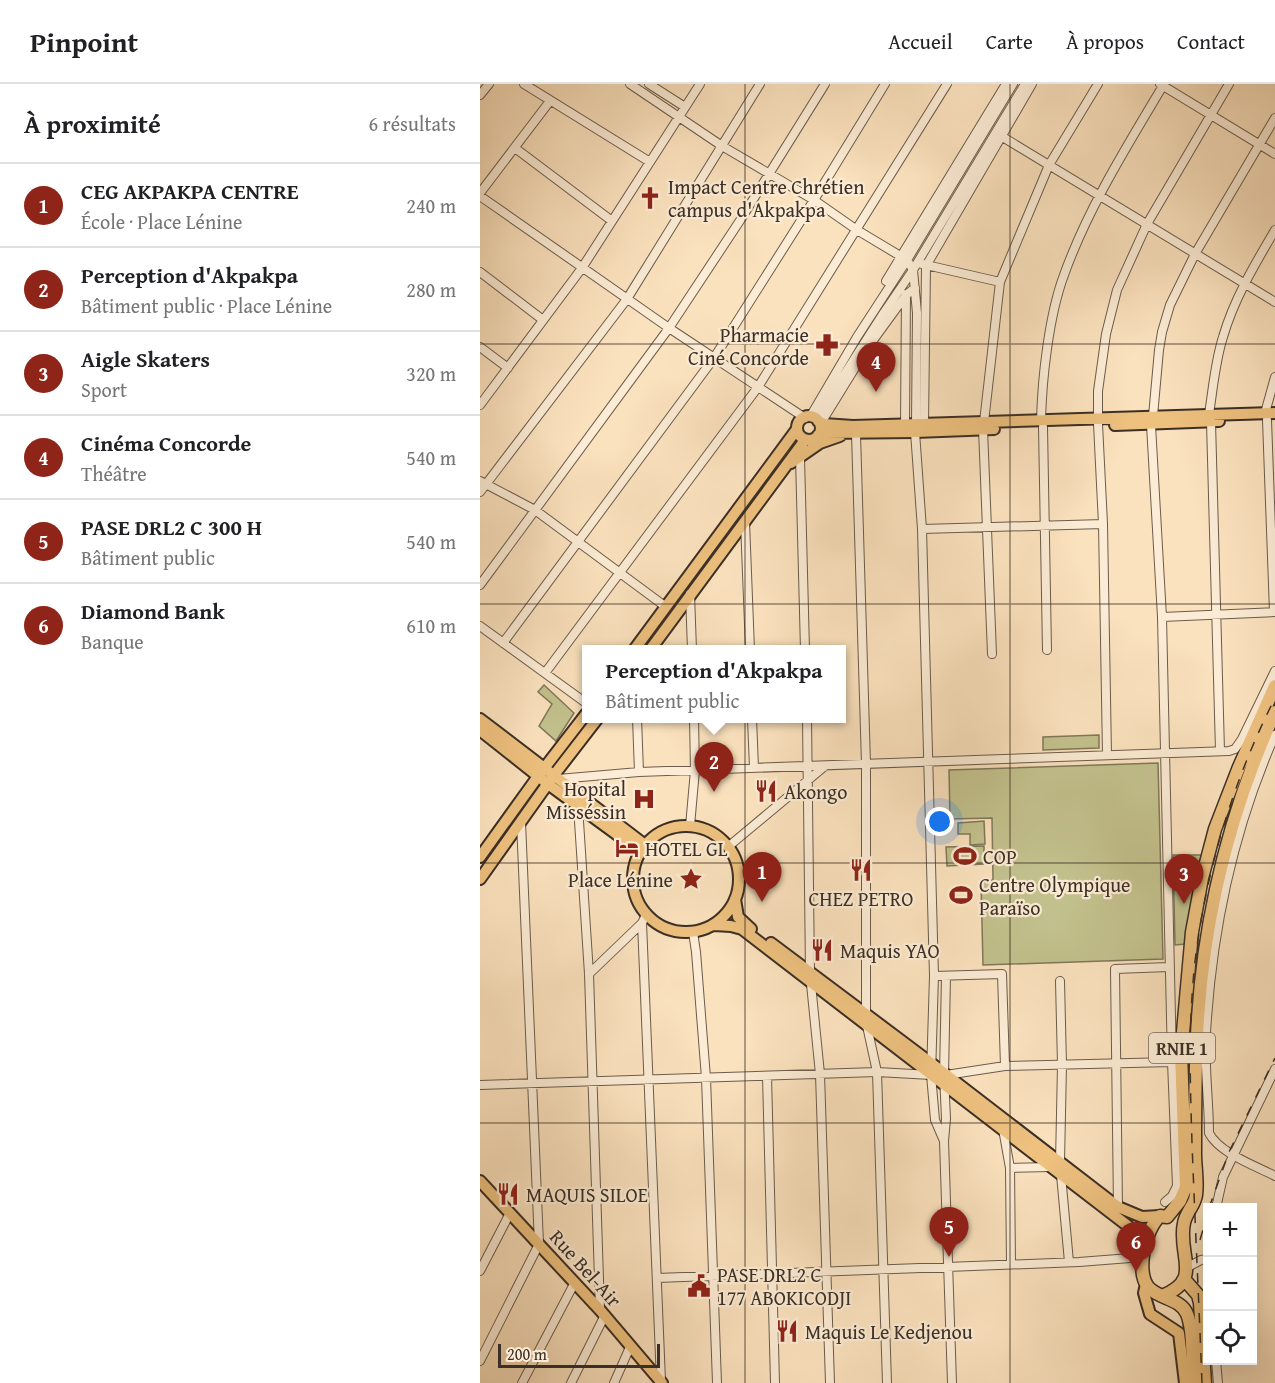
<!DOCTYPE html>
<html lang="fr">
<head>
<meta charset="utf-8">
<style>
  :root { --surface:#fff; --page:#f2f2f2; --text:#202124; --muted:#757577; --line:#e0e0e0; --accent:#8f2418 }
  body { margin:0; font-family:"Gentium Book Plus",serif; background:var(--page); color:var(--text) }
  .controls { position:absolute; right:18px; bottom:18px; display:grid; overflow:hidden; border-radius:0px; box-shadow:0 6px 24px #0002 }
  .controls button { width:54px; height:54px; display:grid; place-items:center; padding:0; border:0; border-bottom:2px solid var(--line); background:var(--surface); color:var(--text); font:30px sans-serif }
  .scale { position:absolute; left:18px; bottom:15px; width:162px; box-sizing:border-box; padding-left:6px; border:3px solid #3b2f26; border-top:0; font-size:16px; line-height:21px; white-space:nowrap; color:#3b2f26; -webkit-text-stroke:4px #fcecd5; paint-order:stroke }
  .you { position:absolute; left:460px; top:738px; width:21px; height:21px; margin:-15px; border:4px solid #fff; border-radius:50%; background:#1a73e8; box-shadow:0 0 0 9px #1a73e833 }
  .badge { display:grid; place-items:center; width:39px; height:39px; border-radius:50%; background:var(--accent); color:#fff; font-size:20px; font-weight:700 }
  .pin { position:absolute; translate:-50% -50px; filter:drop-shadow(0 2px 3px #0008) }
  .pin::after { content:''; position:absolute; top:32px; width:21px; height:18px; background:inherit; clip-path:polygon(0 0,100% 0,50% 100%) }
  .popup { position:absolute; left:102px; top:561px; width:264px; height:78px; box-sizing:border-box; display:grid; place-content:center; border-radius:0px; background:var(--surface); filter:drop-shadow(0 2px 4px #0005); font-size:20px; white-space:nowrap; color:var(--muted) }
  .popup b { font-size:22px; color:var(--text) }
  .popup::after { content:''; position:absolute; left:50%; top:100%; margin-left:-12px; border:12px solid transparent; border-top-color:var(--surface) }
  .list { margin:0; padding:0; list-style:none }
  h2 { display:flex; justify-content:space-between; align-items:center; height:78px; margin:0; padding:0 24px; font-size:26px }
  h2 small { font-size:20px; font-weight:400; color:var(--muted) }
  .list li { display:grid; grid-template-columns:39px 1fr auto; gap:18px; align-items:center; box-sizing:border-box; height:84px; padding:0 24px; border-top:2px solid var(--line) }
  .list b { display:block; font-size:22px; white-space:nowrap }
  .list p { margin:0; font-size:20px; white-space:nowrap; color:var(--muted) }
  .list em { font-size:20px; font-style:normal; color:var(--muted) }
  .icon { flex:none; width:33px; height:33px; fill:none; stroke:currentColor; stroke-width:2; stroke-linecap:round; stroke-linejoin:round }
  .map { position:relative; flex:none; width:795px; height:1299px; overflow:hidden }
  header { display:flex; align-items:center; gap:36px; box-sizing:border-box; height:84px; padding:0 30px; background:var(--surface); border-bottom:2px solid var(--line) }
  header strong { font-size:28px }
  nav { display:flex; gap:33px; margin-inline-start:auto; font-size:21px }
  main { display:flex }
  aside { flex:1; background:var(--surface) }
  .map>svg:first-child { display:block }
  .grass { fill:#c3c28e; stroke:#7f785a; stroke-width:1.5 }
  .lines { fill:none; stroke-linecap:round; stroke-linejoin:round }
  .minor-casing { stroke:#6b5c4c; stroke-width:10 }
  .major-casing { stroke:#3b2f26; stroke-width:14 }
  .highway-casing { stroke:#3b2f26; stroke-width:15 }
  .minor { stroke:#fcecd5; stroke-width:8 }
  .major { stroke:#eec17f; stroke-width:10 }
  .highway { stroke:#eec17f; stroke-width:12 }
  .rail { stroke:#3b2f26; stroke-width:1.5; stroke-dasharray:10 10; stroke-linecap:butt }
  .grid { fill:none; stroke:#3b2f26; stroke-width:1.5; stroke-opacity:0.55 }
  .labels { text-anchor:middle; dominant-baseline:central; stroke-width:4.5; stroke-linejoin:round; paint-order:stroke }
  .shield { fill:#fcecd5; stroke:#75685a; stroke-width:1.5 }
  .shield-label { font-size:18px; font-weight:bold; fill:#3b2f26 }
  .poi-label { font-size:20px; fill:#3b2f26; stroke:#fcecd5; text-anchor:start }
  .street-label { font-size:20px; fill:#3b2f26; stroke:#fcecd5 }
</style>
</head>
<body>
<header>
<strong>Pinpoint</strong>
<nav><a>Accueil</a><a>Carte</a><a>À propos</a><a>Contact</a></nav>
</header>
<main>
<aside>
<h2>À proximité<small>6 résultats</small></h2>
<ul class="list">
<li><span class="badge">1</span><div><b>CEG AKPAKPA CENTRE</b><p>École · Place Lénine</p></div><em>240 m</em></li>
<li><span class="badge">2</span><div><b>Perception d'Akpakpa</b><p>Bâtiment public · Place Lénine</p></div><em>280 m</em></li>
<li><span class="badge">3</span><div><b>Aigle Skaters</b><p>Sport</p></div><em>320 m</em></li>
<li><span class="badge">4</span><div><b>Cinéma Concorde</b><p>Théâtre</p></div><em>540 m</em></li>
<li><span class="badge">5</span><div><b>PASE DRL2 C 300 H</b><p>Bâtiment public</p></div><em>540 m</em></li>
<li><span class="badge">6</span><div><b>Diamond Bank</b><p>Banque</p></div><em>610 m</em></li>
</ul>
</aside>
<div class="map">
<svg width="795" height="1299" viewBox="0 0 795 1299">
  <rect width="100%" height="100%" fill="#fbe2be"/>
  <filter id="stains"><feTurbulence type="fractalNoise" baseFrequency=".00333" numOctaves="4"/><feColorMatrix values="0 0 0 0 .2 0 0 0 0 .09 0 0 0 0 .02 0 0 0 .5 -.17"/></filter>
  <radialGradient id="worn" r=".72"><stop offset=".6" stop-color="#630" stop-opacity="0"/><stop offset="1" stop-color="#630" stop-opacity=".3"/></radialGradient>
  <!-- grass -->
  <path class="grass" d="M 64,601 L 94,629 L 76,657 L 59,642 L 72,620 L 58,608 Z
    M 619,651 L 619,664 L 563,666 L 563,653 Z
    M 678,679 L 683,875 L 503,881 L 501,797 L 513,796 L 512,734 L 470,735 L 469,686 Z
    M 504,737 L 505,760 L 490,761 L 490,750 L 478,750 L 478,739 Z
    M 504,762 L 504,780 L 467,782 L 466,763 Z
    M 693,771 L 722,771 L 706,860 L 695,861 Z"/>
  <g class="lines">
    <!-- minor casing -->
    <g class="minor-casing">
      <path id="minor" d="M 44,0 L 170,78
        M 150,0 L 242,62 L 334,116 L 377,146 L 427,176 L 433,186 L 437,229 L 436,339
        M 169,0 L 205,23
        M 680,0 L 795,70
        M 0,11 L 9,0
        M 521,52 L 795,218
        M 35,64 L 132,137
        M 0,109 L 70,17
        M 0,112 L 189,244 L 325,334
        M 442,180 L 520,198
        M 0,188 L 63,236
        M 406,197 L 526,0
        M 0,263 L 28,284
        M 386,266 L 426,211 L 435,204
        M 0,321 L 102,184 L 220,0
        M 785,329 L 795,293
        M 729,330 C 733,305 735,278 743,253 C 754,215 775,180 795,146
        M 673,332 L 679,266 L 682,248 L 690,221 L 715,170 L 795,34
        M 330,333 L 377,253 L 427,176 L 533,0
        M 336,335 L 403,230 L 433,186 L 545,0
        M 618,335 L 618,307 L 626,250 L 637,206 L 667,140 L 749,0
        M 787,336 L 794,528
        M 561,337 C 562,294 569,231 584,191 C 608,124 647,62 684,0
        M 504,338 L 520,198 L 569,81 L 618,0
        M 731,338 L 740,667
        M 341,339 L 378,279
        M 444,339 L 446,182 L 552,0
        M 425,340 L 426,210
        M 618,340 L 623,440 L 627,671
        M 671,341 L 682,533 L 692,978 L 697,1102 L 692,1112 L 685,1118
        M 563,343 L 567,566
        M 503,345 L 512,570
        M 435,348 L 442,445 L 454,892 L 451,991 L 455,1036 L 464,1057
        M 376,350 L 386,680 L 386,931
        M 320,373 L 325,566
        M 0,397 L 55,426 L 186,523
        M 0,408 L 147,215 L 280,0
        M 265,438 L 270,566
        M 442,445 L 623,440
        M 0,501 L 189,244 L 261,135 L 345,0
        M 210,510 L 212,566
        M 682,533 L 795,528
        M 0,542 L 106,619
        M 23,559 L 234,274 L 334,116 L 405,0
        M 65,589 L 278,303 L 467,0
        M 157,634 L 159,688
        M 272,634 L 274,684
        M 327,634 L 330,888
        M 795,651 C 753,746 732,845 726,949 C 724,982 729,1016 729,1049 C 739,1069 776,1082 795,1092
        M 78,695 L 159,688 L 749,667 L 755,665 L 762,655 L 795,587
        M 98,722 L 109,890 L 120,1226
        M 210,742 L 215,686 L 214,634
        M 249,762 L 345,682
        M 162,839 L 181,1297
        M 213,848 L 216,868 L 226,994 L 237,1299
        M 109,890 L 162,839 L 166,831
        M 454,892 L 522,890 L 525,982
        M 466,892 L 464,991 L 466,1035 L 464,1057 L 472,1299
        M 580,897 L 582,981 L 580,1078
        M 331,900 L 340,990 L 350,1299
        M 387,942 L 397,988 L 407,1299
        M 466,991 L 525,982 L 692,978
        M 287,992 L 295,1299
        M 0,1001 L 397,988 L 451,991
        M 523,1045 L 530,1084 L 531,1180
        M 530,1084 L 571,1083
        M 581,1091 L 589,1178
        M 638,1123 L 635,885 L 689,883
        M 736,1124 L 743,1093 L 795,985
        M 706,1184 L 721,1176 L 727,1175
        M 0,1187 L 30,1129
        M 177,1194 L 599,1178 L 663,1173
        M 736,1276 L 738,1299
        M 0,1277 L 59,1160 L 41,738
        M 42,1299 L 95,1198
        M 91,1299 L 125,1231
        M 134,1299 L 150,1263"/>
    </g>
    <!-- major casing -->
    <g class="major-casing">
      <path id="major" d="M317 344a12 12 0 1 1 24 0a12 12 0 1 1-24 0Z
        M 338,337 L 344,340 L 373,342 L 795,329
        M 635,341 L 739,337
        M 338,351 L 346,349 L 435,348 L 514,345
        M 311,379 L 340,359 L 360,352
        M 154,566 L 317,345
        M 170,566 L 325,356
        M 0,635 L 165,761
        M 0,646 L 68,700 L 161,768
        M153 795a53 53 0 1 1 106 0a53 53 0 1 1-106 0Z
        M 0,773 L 59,691 L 106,630
        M 0,795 L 74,691 L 118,634
        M 255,815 L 258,833 L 271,845
        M 234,841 L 251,842 L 262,845 L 648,1142 L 664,1161
        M 291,859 L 451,979 L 638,1123 L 662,1133 L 680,1132
        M 0,1097 L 120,1226 L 182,1299
        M 666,1200 L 664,1209 L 670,1230 L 699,1249 L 705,1299"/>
    </g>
    <!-- highway casing -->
    <g class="highway-casing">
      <path id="highway" d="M 704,1195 L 718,1211 L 720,1219 L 725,1299
        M 682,1212 C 724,1196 697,1171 704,1139 C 706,1128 715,1121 716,1111 C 718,1098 715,1083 715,1070 C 715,1025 715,979 718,934 C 725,827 751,725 795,628
        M 713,1299 C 712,1280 714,1247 707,1230 C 701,1215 680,1215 669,1204 C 655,1189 665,1145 680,1132 L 687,1133 L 700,1117 L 706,1103 L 701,970 L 712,848 L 722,794 L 735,745 L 759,683 L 795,602"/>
    </g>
    <!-- minor -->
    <use href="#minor" class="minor"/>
    <!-- major -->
    <use href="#major" class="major"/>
    <!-- highway -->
    <use href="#highway" class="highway"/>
    <!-- rail -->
    <path class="rail" d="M 729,1124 L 749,1068 L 795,974
      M 720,1156 L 728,1128
      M 722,1299 C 719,1219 715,1139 712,1059 C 710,996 708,932 716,869 C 728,780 754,695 795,614"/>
  </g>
  <!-- grid -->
  <path class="grid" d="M 265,0 L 265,1299M 530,0 L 530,1299M 0,260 L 795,260M 0,520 L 795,520M 0,779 L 795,779M 0,1039 L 795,1039"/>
  <!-- icons -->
  <defs>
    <g id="church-bare" transform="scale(1.8)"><path d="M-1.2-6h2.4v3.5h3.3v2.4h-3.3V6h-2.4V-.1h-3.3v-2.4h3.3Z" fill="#8f2418" stroke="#fcecd5" stroke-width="2.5" paint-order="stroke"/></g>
    <g id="pharmacy-bare" transform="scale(1.8)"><path d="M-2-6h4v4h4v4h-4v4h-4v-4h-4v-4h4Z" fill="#8f2418" stroke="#fcecd5" stroke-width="2.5" paint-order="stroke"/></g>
    <g id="restaurant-bare" transform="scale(1.8)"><path d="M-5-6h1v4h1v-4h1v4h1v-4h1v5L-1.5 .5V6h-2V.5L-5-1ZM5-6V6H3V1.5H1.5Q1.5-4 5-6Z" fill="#8f2418" stroke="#fcecd5" stroke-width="2.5" paint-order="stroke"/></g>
    <g id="hospital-bare" transform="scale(1.8)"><path d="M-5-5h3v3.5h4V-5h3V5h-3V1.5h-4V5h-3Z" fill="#8f2418" stroke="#fcecd5" stroke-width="2.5" paint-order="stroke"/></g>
    <g id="hotel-bare" transform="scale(1.8)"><path d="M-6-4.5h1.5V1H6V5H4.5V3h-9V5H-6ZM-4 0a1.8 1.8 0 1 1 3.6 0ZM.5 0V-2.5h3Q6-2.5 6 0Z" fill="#8f2418" stroke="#fcecd5" stroke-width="2.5" paint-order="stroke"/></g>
    <g id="stadium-bare" transform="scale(1.8)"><path d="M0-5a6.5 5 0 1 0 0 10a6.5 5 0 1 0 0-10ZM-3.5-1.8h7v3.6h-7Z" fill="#8f2418" stroke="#fcecd5" stroke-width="2.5" paint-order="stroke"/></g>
    <g id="sight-bare" transform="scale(1.8)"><path d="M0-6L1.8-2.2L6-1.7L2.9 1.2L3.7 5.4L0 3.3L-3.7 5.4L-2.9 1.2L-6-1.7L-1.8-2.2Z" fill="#8f2418" stroke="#fcecd5" stroke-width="2.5" paint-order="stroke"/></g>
    <g id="civic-bare" transform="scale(1.8)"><path d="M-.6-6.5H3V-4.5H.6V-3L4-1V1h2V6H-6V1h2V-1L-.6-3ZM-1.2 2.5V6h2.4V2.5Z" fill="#8f2418" stroke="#fcecd5" stroke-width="2.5" paint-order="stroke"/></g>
  </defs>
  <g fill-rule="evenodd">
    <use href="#church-bare" x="170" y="114"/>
    <use href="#pharmacy-bare" x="347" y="261"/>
    <use href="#restaurant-bare" x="286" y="707"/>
    <use href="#hospital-bare" x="164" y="715"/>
    <use href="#hotel-bare" x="147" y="764"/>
    <use href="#stadium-bare" x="485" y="772"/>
    <use href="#restaurant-bare" x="381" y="786"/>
    <use href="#sight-bare" x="211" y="795"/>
    <use href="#stadium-bare" x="481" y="811"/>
    <use href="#restaurant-bare" x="342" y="866"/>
    <use href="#restaurant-bare" x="28" y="1110"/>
    <use href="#civic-bare" x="219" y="1202"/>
    <use href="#restaurant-bare" x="307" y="1247"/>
  </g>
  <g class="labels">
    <!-- shield labels -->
    <rect class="shield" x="669" y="949" width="66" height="30" rx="4.5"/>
    <g class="shield-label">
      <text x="702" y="964">RNIE 1</text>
    </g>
    <!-- poi labels -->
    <g class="poi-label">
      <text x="188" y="102">Impact Centre Chrétien<tspan x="188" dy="23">campus d'Akpakpa</tspan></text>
      <text x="329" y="250" text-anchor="end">Pharmacie<tspan x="329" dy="23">Ciné Concorde</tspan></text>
      <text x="146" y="704" text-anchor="end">Hopital<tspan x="146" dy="23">Misséssin</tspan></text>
      <text x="304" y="707">Akongo</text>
      <text x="165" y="764">HOTEL GL</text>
      <text x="503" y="772">COP</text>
      <text x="193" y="795" text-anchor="end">Place Lénine</text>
      <text x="499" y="800">Centre Olympique<tspan x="499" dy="23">Paraïso</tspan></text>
      <text x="381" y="814" text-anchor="middle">CHEZ PETRO</text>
      <text x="360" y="866">Maquis YAO</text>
      <text x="46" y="1110">MAQUIS SILOE</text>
      <text x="237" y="1190">PASE DRL2 C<tspan x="237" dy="23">177 ABOKICODJI</tspan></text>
      <text x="325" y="1247">Maquis Le Kedjenou</text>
    </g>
    <!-- street labels -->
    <g class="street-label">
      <text transform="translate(106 1184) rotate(48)">Rue Bel-Air</text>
    </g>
  </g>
  <rect width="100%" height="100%" filter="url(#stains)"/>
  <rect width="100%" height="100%" fill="url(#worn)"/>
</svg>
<div class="controls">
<button>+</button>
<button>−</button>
<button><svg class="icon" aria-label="locate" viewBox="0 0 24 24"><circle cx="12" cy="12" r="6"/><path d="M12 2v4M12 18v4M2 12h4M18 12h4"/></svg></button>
</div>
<div class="scale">200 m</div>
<div class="you"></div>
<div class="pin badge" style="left:282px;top:818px">1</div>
<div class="pin badge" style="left:234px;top:708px">2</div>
<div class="popup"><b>Perception d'Akpakpa</b>Bâtiment public</div>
<div class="pin badge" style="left:704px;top:820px">3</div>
<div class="pin badge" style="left:396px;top:308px">4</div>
<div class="pin badge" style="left:469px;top:1173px">5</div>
<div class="pin badge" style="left:656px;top:1188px">6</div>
</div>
</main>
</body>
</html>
